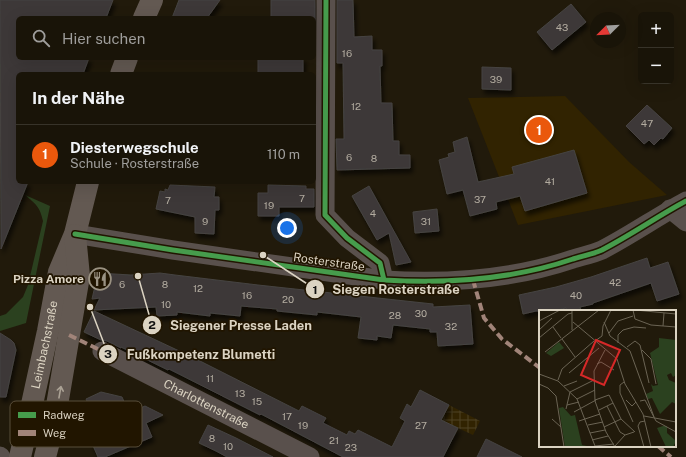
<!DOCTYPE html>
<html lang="de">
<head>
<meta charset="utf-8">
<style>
  :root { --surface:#191408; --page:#262116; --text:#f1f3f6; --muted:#9f9e9c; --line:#373329; --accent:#ea580c }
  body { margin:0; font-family:"Public Sans",sans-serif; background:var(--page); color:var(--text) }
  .controls { position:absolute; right:12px; top:12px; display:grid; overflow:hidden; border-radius:6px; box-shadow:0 4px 16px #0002 }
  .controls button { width:36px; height:36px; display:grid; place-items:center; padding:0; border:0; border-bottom:1px solid var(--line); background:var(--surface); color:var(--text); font:20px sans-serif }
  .compass { position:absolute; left:590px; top:12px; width:36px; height:36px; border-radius:50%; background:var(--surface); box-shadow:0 4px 16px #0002; rotate:246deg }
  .you { position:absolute; left:287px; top:228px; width:14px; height:14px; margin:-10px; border:3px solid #fff; border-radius:50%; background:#1a73e8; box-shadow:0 0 0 6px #1a73e833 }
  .badge { display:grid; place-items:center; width:26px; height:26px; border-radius:50%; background:var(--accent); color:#fff; font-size:13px; font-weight:700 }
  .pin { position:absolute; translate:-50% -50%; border:2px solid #fff; box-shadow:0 1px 4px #0006 }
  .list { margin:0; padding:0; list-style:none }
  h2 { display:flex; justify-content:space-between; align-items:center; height:52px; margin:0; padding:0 16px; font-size:17px }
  h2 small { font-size:13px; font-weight:400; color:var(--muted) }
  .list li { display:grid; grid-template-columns:26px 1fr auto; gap:12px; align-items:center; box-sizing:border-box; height:60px; padding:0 16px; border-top:1px solid var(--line) }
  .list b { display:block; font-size:15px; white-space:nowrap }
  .list p { margin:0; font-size:13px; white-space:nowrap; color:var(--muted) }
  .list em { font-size:13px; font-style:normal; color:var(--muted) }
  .icon { flex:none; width:22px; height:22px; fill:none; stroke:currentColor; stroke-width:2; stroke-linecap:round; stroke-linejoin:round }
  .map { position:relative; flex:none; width:686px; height:457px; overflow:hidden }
  .search { position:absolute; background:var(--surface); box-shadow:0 4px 16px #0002; left:16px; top:16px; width:300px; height:44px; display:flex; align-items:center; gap:10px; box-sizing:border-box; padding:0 14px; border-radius:6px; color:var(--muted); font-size:15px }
  .panel { position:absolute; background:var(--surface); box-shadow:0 4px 16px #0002; left:16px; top:72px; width:300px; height:112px; border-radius:6px }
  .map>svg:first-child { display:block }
  .built { fill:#312301 }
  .industrial { fill:url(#industrial-grid) }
  .green { fill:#2b411f }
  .building { fill:#3c3939; stroke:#464341; filter:url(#shadow) }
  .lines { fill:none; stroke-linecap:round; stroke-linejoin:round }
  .minor { stroke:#59504c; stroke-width:19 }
  .major { stroke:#635952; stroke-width:22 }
  .quiet { stroke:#a18479; stroke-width:4; stroke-dasharray:8 4; stroke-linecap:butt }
  .cycleway-casing { stroke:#211500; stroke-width:8 }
  .cycleway { stroke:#469c4c; stroke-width:5 }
  .oneway { stroke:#aba295 }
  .labels { text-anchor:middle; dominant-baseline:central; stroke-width:3.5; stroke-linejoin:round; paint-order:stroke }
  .number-label { font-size:10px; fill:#b3aca0 }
  .street-label { font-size:12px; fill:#dbd3c2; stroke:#211500 }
  .poi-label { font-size:12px; font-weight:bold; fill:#dbd3c2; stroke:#211500; text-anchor:end }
  .inset-road { fill:none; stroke:#6b6454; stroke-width:1 }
  .view { fill:#d62828; fill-opacity:0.15; stroke:#d62828; stroke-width:2 }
  .inset-edge { fill:none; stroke:#dbd3c2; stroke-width:2 }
  .key { fill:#211500; stroke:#594e3a; stroke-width:1 }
  .key-label { font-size:11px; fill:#dbd3c2 }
  .leader { fill:none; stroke:#dbd3c2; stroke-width:1.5 }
  .callout-dot { fill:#dbd3c2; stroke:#211500; stroke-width:1.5 }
  .mark-label { font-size:12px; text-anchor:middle; font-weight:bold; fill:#111 }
  .callout-label { font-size:13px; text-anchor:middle; font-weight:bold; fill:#dbd3c2; stroke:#211500; stroke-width:3.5; stroke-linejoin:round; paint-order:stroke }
</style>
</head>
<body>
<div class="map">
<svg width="686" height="457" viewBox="0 0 686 457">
  <defs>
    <pattern id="industrial-grid" width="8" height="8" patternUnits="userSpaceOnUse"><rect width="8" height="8" fill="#312301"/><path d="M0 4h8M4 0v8" fill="none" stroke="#4e4224"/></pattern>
    <filter id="shadow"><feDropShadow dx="2.5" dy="4.5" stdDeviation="2" flood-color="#0009"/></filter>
  </defs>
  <rect width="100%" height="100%" fill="#211a0b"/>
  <!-- built -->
  <path class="built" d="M 565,96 L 629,162 L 667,195 L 518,225 L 468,98 Z"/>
  <!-- industrial -->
  <path class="industrial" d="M 449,405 L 480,421 L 473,435 L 441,420 Z"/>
  <!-- green -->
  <path class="green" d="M 25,195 L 50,206 L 26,323 L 0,331 L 0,316 L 6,314 L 23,297 L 28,285 L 43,221 C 40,207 36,204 25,195 Z"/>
  <!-- building -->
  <path class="building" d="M 0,0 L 113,0 L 106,18 L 18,18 L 18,58 L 89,58 L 83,74 L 18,74 L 18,182 L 28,182 L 1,249 Z
    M 179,0 L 220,0 L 207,18 L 172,18 Z
    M 271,0 L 315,0 L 315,26 L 314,26 L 314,18 L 271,18 Z
    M 337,0 L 353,0 L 354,37 L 372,36 L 372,50 L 382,50 L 382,66 L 380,66 L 381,103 L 392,103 L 393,141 L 399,141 L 399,155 L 410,155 L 410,168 L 337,170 L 336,139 L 344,139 L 343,63 L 337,63 Z
    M 571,4 L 586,22 L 552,50 L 537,32 Z
    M 258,58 L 303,58 L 303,74 L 258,74 Z
    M 482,67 L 511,68 L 511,90 L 482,89 Z
    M 647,105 L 672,128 L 663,139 L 661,138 L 654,145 L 649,140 L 644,144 L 626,126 Z
    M 467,137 L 478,182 L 514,174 L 512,167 L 574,150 L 587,193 L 525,211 L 520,196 L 496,202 L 497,209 L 470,216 L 463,190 L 447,194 L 439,160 L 449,157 L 448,154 L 455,152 L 453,142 Z
    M 170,185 L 215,187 L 214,197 L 219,197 L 219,210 L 215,210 L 214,234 L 195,233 L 195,217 L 156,209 L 160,191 L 165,192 L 165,189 L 168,190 Z
    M 268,185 L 306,186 L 306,189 L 314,189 L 314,207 L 279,207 L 279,216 L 258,216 L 258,193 L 268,193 Z
    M 369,186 L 391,226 L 411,262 L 396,265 L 389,233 L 377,240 L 352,196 Z
    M 437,209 L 439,231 L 415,233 L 413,212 Z
    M 647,258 L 650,268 L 668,262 L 679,294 L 657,301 L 651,283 L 593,303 L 593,304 L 580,307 L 581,311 L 567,311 L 566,308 L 553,311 L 536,311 L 523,314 L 519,295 L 556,287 L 591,277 Z
    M 98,273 L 131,275 L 160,273 L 175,275 L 258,285 L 433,304 L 433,307 L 470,305 L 473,344 L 438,346 L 437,332 L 430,332 L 430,329 L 393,325 L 391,338 L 377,336 L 377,340 L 358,338 L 361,317 L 317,312 L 317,315 L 277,311 L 277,309 L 241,306 L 240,316 L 210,313 L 210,316 L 177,312 L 177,315 L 157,316 L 156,307 L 94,310 L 100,298 L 92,299 Z
    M 94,311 L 192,357 L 299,411 L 302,406 L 326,418 L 323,423 L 347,435 L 349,431 L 355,434 L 358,430 L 392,447 L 405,421 L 400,418 L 407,404 L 411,407 L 420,390 L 449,405 L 441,420 L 458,428 L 443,457 L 343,457 L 261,414 L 260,415 L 169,369 L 168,370 L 121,347 L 121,348 L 107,341 L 101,340 L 84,332 Z
    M 0,333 L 11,340 L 14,343 L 16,350 L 6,397 L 0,397 Z
    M 101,392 L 122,397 L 129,413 L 145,406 L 163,415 L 146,423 L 152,437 L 105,457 L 98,457 L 88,434 L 93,432 L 86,417 L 93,414 L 86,399 Z
    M 208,425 L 236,438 L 273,457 L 227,457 L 216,451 L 199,443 Z
    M 486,439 L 522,457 L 477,457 Z"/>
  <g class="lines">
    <!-- minor -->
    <g class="minor">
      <path d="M 326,0 L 325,215 L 347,238 L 380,263 L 384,280"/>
      <path d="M 670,209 L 686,222"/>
      <path d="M 75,234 L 173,250 L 384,280 C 448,284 511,280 573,259 C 583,256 593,254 602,250 C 631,235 658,216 686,201"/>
      <path id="s1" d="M 102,351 L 310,457"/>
      <path d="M 0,456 L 1,457"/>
    </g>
    <!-- major -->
    <g class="major">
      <path d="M 144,18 L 152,0"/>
      <path d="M 121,74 L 127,58"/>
      <path id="s2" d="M 20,457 L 29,418 L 48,331 L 59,272 L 75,234 L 88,182"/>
      <path d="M 45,457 L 54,423 L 79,276 L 75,235"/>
    </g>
    <!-- quiet -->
    <path class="quiet" d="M 473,280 L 484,318 L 502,339 L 540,368
      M 69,335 L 102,351
      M 658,446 L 671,457"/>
    <!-- cycleway casing -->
    <g class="cycleway-casing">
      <path id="cycleway" d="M 326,0 L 325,215 L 347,238 L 380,263 L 384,280
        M 75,234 L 173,250 L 384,280 C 448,284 511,280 573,259 C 583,256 593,254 602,250 C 631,235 658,216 686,201"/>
    </g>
    <!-- cycleway -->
    <use href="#cycleway" class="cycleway"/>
  </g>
  <!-- one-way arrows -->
  <defs><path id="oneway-shaft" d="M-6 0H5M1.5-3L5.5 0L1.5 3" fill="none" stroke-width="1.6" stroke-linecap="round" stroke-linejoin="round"/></defs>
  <use class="oneway" href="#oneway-shaft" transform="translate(60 392) rotate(-80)"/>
  <!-- icons -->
  <defs>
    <g id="restaurant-ring" transform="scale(1.15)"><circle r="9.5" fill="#211500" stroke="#9a9282" stroke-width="1.5"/><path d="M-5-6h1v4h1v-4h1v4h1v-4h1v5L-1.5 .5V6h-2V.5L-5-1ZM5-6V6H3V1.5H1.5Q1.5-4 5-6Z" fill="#9a9282"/></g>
  </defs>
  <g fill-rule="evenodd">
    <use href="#restaurant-ring" x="100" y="279"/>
  </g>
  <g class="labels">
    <!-- number labels -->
    <g class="number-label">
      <text x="562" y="27">43</text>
      <text x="347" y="53">16</text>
      <text x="496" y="79">39</text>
      <text x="356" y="106">12</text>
      <text x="647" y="123">47</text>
      <text x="349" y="157">6</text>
      <text x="374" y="158">8</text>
      <text x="550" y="181">41</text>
      <text x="302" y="198">7</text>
      <text x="480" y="199">37</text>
      <text x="168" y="200">7</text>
      <text x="269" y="205">19</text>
      <text x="373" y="213">4</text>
      <text x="205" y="221">9</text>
      <text x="426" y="221">31</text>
      <text x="615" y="282">42</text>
      <text x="122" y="284">6</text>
      <text x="165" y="284">8</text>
      <text x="198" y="288">12</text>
      <text x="247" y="295">16</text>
      <text x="576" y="295">40</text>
      <text x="288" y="299">20</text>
      <text x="166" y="304">10</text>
      <text x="421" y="313">30</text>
      <text x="395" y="315">28</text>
      <text x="451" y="326">32</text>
      <text x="210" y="378">11</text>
      <text x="240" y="393">13</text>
      <text x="257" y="401">15</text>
      <text x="287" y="416">17</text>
      <text x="303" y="425">19</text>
      <text x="421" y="425">27</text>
      <text x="212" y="438">8</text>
      <text x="334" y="440">21</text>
      <text x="228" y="446">10</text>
      <text x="351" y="447">23</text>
    </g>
    <!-- street labels -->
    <g class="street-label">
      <text transform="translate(329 262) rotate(8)">Rosterstraße</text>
      <text stroke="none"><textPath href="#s2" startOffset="115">Leimbachstraße</textPath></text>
      <text stroke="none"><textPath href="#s1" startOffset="117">Charlottenstraße</textPath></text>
    </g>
    <!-- poi labels -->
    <g class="poi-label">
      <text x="84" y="279">Pizza Amore</text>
    </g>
  </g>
  <!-- overview -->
  <g transform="translate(539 310)">
    <rect width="137" height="137" fill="#211a0b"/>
    <path d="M 120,28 L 137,30 L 137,65 L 134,67 L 132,63 L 128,65 L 130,70 L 137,73 L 137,94 L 133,92 L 121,104 L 113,88 L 109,89 L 107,84 L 114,81 L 112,74 L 114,76 L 119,75 L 111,43 L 120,37 ZM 24,97 L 32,106 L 36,105 L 43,135 L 53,137 L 26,137 L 20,98 ZM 124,116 L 128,116 L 128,123 L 137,131 L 134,137 L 127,137 L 118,118 Z" fill="#2b411f"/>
    <path d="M 20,32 L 25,38 L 12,46 L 7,43 Z" fill="#2b411f"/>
    <path class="inset-road" d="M 33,0 L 33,20M 94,0 L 96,9 L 112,15 L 137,17M 96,0 L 137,4M 0,11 L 21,0M 34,12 L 78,49 L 86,74 L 104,104 L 112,137M 65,12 L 71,26 L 91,41 L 115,107M 124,16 L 125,3M 14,17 L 22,28M 0,20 L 13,8M 70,23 L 79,11 L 94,6M 0,28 L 29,4 L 33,3M 23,29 L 36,47M 56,31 L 63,26 L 64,16 L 72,0M 79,33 L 79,25 L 84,20 L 95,17 L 107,18M 88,37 L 96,31 L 101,35 L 110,73M 66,40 L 55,61 L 56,91 L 67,122 L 76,137M 103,40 L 112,49 L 117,74M 6,42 L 60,0M 58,54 L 62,52 L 75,60M 30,63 L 60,38M 0,64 L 19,71 L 38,89 L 56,136 L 75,134M 19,70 L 23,59 L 55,31M 85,72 L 81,75 L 81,83 L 94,112M 0,74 L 9,78 L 17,86 L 25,137M 25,76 L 38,71M 31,82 L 55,70M 38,89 L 56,80M 56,90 L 70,85 L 82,109 L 96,122M 87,90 L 93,96 L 97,92M 101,91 L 106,90 L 117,111 L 137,122M 28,95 L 40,92M 68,96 L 81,122 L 86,125 L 95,122M 27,99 L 31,82M 60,100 L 74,93M 35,102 L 57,90M 105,106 L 137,112M 13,109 L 22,117M 40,111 L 61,104M 49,115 L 64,112M 65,117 L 82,109M 51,123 L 66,120M 53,130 L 69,126M 76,136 L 86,125M 105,137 L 99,116 L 101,112 L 106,111"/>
    <path class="view" d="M 57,30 L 81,40 L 65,75 L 42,65 Z"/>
    <rect width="137" height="137" class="inset-edge"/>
  </g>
  <!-- legend -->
  <rect x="10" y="401" width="132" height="46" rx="6" class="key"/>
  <rect x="18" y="412" width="18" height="6" fill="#469c4c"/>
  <rect x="18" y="430" width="18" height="6" fill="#a18479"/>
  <g class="key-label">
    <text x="43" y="419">Radweg</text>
    <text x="43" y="437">Weg</text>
  </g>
  <!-- callouts -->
  <path class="leader" d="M263 255L315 289M138 276L152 325M90 307L108 354"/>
  <g class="callout-dot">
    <circle cx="263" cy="255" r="4"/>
    <circle cx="138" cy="276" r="4"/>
    <circle cx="90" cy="307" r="4"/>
    <circle cx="315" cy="289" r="10"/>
    <circle cx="152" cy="325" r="10"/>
    <circle cx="108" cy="354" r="10"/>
  </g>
  <g class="mark-label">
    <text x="315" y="294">1</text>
    <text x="152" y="329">2</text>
    <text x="108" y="358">3</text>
  </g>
  <g class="callout-label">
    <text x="396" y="294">Siegen Rosterstraße</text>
    <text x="241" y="330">Siegener Presse Laden</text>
    <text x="201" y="359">Fußkompetenz Blumetti</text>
  </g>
</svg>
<div class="controls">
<button>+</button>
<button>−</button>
</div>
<svg class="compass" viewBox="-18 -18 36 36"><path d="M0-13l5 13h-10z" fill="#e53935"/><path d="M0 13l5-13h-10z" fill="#9f9e9c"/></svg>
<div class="you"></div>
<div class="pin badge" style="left:539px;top:130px">1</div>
<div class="search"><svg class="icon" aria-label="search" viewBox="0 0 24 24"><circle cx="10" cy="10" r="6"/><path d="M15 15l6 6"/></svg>Hier suchen</div>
<section class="panel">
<h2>In der Nähe<small></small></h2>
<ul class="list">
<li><span class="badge">1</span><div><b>Diesterwegschule</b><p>Schule · Rosterstraße</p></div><em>110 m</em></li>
</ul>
</section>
</div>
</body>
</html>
